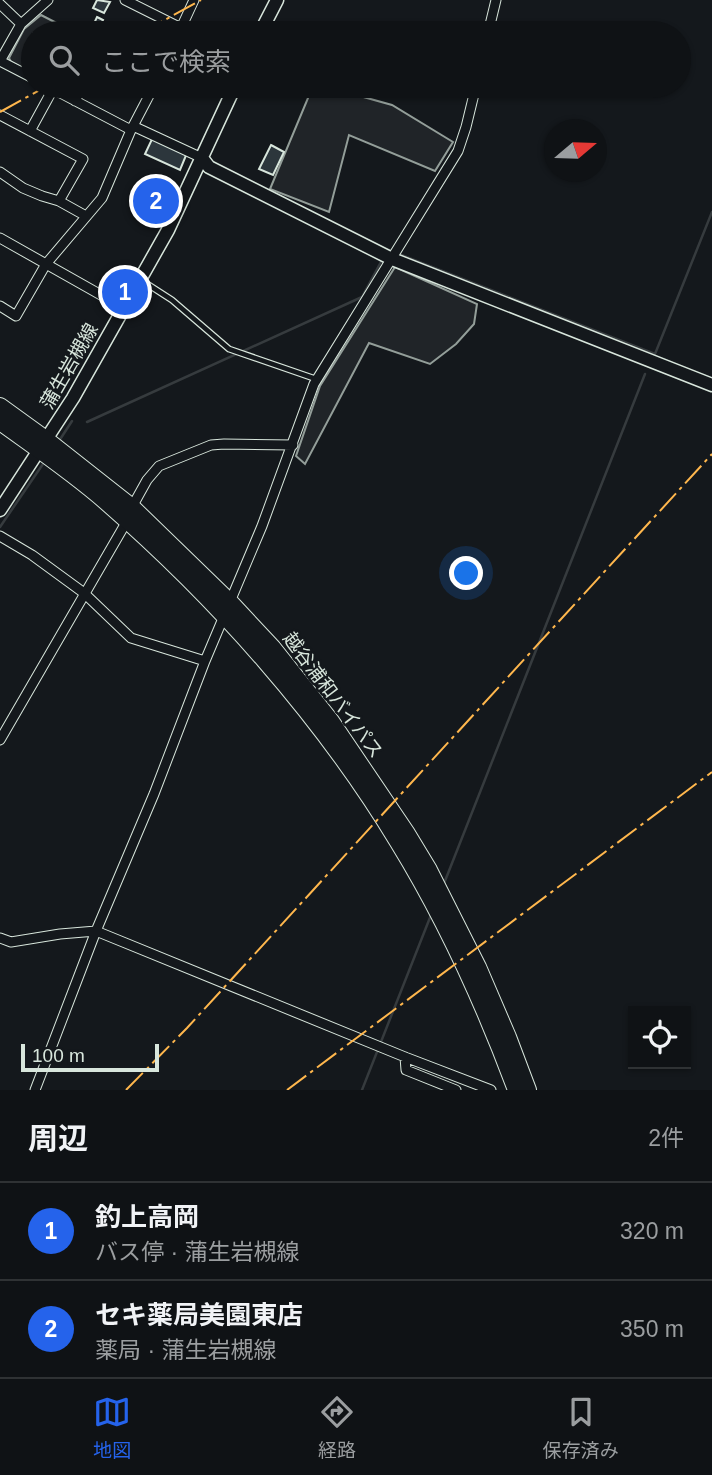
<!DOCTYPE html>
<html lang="ja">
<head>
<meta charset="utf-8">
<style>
  :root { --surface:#0f1215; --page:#181b1e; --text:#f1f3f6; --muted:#9b9ea0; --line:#2f3234; --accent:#2563eb }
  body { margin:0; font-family:Arial,"Noto Sans JP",sans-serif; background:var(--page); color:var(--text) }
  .controls { position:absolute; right:21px; bottom:21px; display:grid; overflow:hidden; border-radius:0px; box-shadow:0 2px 5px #0004 }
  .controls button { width:63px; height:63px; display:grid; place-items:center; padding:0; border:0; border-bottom:2px solid var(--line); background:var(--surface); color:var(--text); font:35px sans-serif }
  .compass { position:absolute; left:544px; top:119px; width:63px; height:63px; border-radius:50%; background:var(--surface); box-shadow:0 2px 5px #0004; rotate:71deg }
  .scale { position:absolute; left:21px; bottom:18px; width:138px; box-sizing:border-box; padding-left:7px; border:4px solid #d8e6dc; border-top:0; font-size:19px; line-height:24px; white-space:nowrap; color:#d8e6dc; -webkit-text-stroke:5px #14181c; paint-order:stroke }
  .you { position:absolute; left:467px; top:574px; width:24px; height:24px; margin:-18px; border:5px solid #fff; border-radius:50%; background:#1a73e8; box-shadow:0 0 0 10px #1a73e833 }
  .badge { display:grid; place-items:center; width:46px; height:46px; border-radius:50%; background:var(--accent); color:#fff; font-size:23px; font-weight:700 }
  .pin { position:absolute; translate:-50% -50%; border:4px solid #fff; box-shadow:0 2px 7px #0006 }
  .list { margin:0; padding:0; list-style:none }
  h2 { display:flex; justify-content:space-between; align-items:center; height:91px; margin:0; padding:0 28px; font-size:30px }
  h2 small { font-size:23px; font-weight:400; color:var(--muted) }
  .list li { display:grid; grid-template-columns:46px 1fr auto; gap:21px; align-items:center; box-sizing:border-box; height:98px; padding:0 28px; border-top:2px solid var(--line) }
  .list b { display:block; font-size:26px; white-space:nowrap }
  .list p { margin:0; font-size:23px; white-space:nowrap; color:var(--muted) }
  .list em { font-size:23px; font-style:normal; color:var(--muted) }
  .icon { flex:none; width:38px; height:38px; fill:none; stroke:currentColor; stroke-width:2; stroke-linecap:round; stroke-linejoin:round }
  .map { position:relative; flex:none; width:712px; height:1090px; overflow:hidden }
  .search { position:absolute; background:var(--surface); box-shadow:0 2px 5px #0004; left:21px; right:21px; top:21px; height:77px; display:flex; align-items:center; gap:18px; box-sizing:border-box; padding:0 24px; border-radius:38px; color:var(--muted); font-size:26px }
  .sheet { height:287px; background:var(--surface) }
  nav { display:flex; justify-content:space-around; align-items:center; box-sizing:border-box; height:98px; border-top:2px solid var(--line); background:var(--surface); font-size:19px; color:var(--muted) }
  nav a { display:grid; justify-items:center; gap:4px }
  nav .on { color:var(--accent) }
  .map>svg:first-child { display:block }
  .green { fill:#202428; stroke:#939e99; stroke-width:2 }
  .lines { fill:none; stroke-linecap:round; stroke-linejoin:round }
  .stream { stroke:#363b3e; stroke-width:2.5 }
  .building { fill:#2c363c; stroke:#d8e6dc; stroke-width:2 }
  .lane-casing { stroke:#d8e6dc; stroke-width:7 }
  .street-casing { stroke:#d8e6dc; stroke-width:11 }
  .secondary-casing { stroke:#d8e6dc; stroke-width:15 }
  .highway-casing { stroke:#d8e6dc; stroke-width:18 }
  .lane { stroke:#14181c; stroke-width:4.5 }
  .street { stroke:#14181c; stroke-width:9 }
  .secondary { stroke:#14181c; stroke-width:12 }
  .highway { stroke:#14181c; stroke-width:16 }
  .power { stroke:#ffb74d; stroke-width:2; stroke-dasharray:24 5 3.5 5; stroke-linecap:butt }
  .labels { text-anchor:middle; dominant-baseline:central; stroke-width:5; stroke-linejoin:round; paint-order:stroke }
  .street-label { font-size:19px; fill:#d8e6dc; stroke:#14181c }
</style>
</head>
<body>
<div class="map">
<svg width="712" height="1090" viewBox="0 0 712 1090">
  <rect width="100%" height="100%" fill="#14181c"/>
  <!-- green -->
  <path class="green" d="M 41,15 L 76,33 L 33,33 L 33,74 L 11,62 L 9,58 L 24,29 Z
    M 313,86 L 324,86 L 392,105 L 453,142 L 435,171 L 349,135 L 329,212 L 270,189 Z
    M 395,267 L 477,304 L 474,324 L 456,344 L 430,364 L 369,343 L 305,464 L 296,456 L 320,386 Z"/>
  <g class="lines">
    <!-- stream -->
    <path class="stream" d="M 399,254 L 655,354 L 712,212
      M 87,422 L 362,297 L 382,260
      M 59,441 L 72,421
      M 0,527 L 45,461
      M 443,886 L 645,374
      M 362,1090 L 431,915"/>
  </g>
  <!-- building -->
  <path class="building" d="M 97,0 L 110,2 L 104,13 L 93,8 Z
    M 97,17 L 103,20 L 102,22 L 105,24 L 100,33 L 92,33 L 90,32 Z
    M 153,137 L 187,153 L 180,170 L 145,154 Z
    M 271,145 L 284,152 L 273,175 L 259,169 Z
    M 147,194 L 164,201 L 161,209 L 144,203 Z"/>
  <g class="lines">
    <!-- lane casing -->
    <g class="lane-casing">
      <path id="lane" d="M 141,280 L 172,300 L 229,349 L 316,379"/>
    </g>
    <!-- street casing -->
    <g class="street-casing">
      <path id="street" d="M 125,0 L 181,28 L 194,0
        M 0,4 L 21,24
        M 488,33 L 496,0
        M 0,61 L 21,24 L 48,0
        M 0,61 L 33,78
        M 47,86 L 131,130
        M 75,101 L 83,86
        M 0,115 L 83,159 L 59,201
        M 133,126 L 202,158
        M 30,131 L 53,89
        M 0,172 L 23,188 L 42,196 L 59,201 L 86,216
        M 0,238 L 124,308
        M 0,306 L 16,316 L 46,264 L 102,198 L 131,130 L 154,86
        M 132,507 L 147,480 L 159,466 L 211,445 L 224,444 L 293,445
        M 0,536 L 32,555 L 84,593 L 131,638 L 205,661
        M 0,740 L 127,521
        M 0,938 L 11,942 L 60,934 L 96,931 L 405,1057 L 491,1090
        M 405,1057 L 406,1070 L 456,1090
        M 35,1090 L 96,931 L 154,794 L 205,661 L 262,526 L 314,384 L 458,151 L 466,127 L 476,86"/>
    </g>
    <!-- secondary casing -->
    <g class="secondary-casing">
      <path id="secondary" d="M 260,33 L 277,0
        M 202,158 L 209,167 L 392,259 L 712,385
        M 0,510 L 73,398 L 168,230 L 235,86"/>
    </g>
    <!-- highway casing -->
    <g class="highway-casing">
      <path id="highway" d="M 0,406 L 47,440 L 132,507 L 231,603 L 273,648 L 331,721 L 406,832 L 429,870 L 478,967 L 508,1037 L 528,1090
        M 0,422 C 36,448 73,473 106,502 C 217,599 321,715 398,842 C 446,920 484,1004 516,1090"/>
    </g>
    <!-- lane -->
    <use href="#lane" class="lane"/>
    <!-- street -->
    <use href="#street" class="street"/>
    <!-- secondary -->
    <use href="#secondary" class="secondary"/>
    <!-- highway -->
    <use href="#highway" class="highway"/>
    <!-- power -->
    <path class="power" d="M 141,33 L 201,0
      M 0,112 L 47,86
      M 126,1090 L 187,1028 L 712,454
      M 287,1090 L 712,772"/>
  </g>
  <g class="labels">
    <!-- street labels -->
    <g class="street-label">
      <text transform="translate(69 366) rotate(-60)">蒲生岩槻線</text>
      <text transform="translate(333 695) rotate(53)">越谷浦和バイパス</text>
    </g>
  </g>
</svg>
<div class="controls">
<button><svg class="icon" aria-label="locate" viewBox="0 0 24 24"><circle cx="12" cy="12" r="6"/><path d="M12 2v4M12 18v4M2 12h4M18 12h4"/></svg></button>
</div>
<svg class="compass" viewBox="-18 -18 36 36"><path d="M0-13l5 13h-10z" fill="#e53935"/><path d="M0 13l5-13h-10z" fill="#9b9ea0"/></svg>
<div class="scale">100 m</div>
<div class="you"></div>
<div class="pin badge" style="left:125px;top:292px">1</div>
<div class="pin badge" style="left:156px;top:201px">2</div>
<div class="search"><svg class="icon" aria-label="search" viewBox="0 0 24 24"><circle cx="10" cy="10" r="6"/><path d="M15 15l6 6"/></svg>ここで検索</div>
</div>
<section class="sheet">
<h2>周辺<small>2件</small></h2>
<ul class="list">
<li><span class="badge">1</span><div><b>釣上高岡</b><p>バス停 · 蒲生岩槻線</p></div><em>320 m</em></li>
<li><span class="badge">2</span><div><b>セキ薬局美園東店</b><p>薬局 · 蒲生岩槻線</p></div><em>350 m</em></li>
</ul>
</section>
<nav>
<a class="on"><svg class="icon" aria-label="map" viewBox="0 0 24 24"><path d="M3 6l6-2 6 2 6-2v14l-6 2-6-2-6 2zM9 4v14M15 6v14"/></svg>地図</a>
<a><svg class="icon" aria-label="directions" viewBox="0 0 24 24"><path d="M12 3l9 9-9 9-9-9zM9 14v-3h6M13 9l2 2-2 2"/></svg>経路</a>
<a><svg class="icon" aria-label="saved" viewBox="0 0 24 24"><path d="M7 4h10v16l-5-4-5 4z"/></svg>保存済み</a>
</nav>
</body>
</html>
